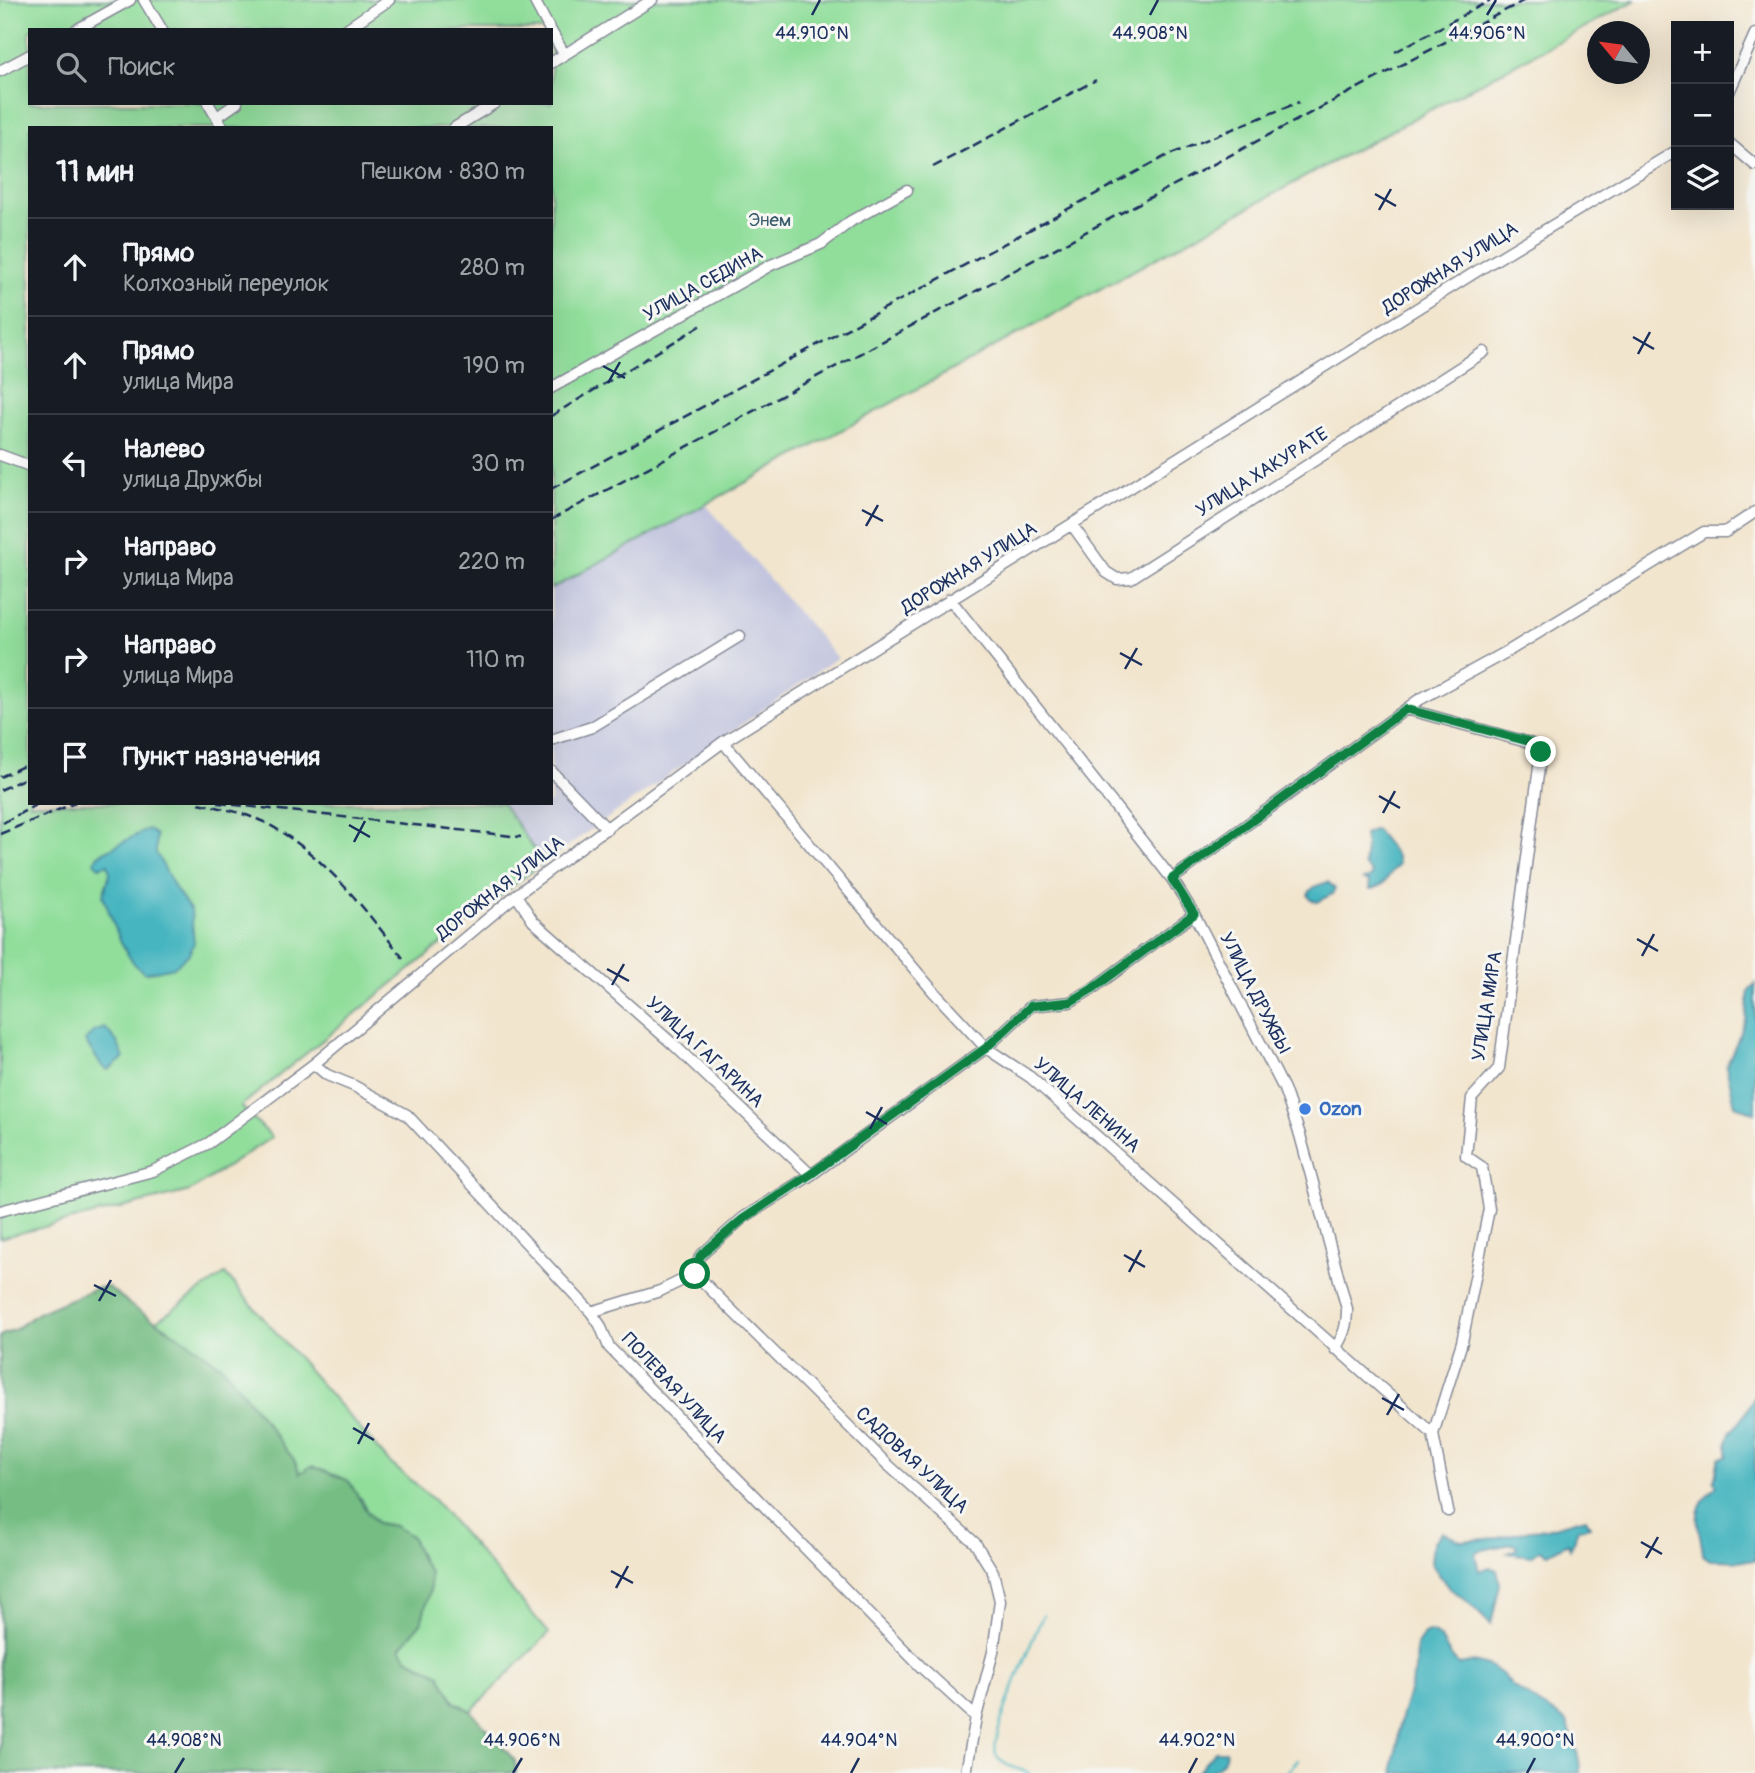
<!DOCTYPE html>
<html lang="ru">
<head>
<meta charset="utf-8">
<style>
  :root { --surface:#171b24; --page:#242831; --text:#f1f3f6; --muted:#9ea1a6; --line:#363941 }
  body { margin:0; font-family:Pangolin,sans-serif; background:var(--page); color:var(--text) }
  .controls { position:absolute; right:21px; top:21px; display:grid; overflow:hidden; border-radius:0px; box-shadow:0 7px 28px #0002 }
  .controls button { width:63px; height:63px; display:grid; place-items:center; padding:0; border:0; border-bottom:2px solid var(--line); background:var(--surface); color:var(--text); font:35px sans-serif }
  .compass { position:absolute; left:1587px; top:21px; width:63px; height:63px; border-radius:50%; background:var(--surface); box-shadow:0 7px 28px #0002; rotate:299deg }
  .stop { position:absolute; width:21px; height:21px; margin:-16px; border:5px solid #0b8043; border-radius:50%; background:#fff }
  .stop.end { background:#0b8043; border-color:#fff; box-shadow:0 2px 7px #0008 }
  .list { margin:0; padding:0; list-style:none }
  h2 { display:flex; justify-content:space-between; align-items:center; height:91px; margin:0; padding:0 28px; font-size:30px }
  h2 small { font-size:23px; font-weight:400; color:var(--muted) }
  .list li { display:grid; grid-template-columns:46px 1fr auto; gap:21px; align-items:center; box-sizing:border-box; height:98px; padding:0 28px; border-top:2px solid var(--line) }
  .list b { display:block; font-size:26px; white-space:nowrap }
  .list p { margin:0; font-size:23px; white-space:nowrap; color:var(--muted) }
  .list em { font-size:23px; font-style:normal; color:var(--muted) }
  .icon { flex:none; width:38px; height:38px; fill:none; stroke:currentColor; stroke-width:2; stroke-linecap:round; stroke-linejoin:round }
  .map { position:relative; flex:none; width:1755px; height:1773px; overflow:hidden }
  .search { position:absolute; background:var(--surface); box-shadow:0 7px 28px #0002; left:28px; top:28px; width:525px; height:77px; display:flex; align-items:center; gap:18px; box-sizing:border-box; padding:0 24px; border-radius:0px; color:var(--muted); font-size:26px }
  .panel { position:absolute; background:var(--surface); box-shadow:0 7px 28px #0002; left:28px; top:126px; width:525px; height:679px; border-radius:0px }
  .map>svg:first-child { display:block }
  .industrial { fill:#c0c2dd }
  .green { fill:#91de9b; stroke:#56867c; stroke-width:2; fill-rule:evenodd }
  .forest { fill:#74bd83; stroke:#487670; stroke-width:2 }
  .water { fill:#46b5c0; stroke:#30728f; stroke-width:2 }
  .lines { fill:none; stroke-linecap:round; stroke-linejoin:round }
  .stream { stroke:#46b5c0; stroke-width:2.5 }
  .street-casing { stroke:#868a96; stroke-width:13 }
  .street { stroke:#fff; stroke-width:10 }
  .rail { stroke:#1b2f5e; stroke-width:2.5; stroke-dasharray:10 5; stroke-linecap:butt }
  .route { stroke:#0b8043; stroke-width:9 }
  .ticks { fill:none; stroke:#1b2f5e; stroke-width:2.5 }
  .shop-dot { fill:#3f7fe0; stroke:#f6f6f2; stroke-width:2.5 }
  .labels { text-anchor:middle; dominant-baseline:central; stroke-width:6; stroke-linejoin:round; paint-order:stroke }
  .park-label { font-size:19px; fill:#385b6d; stroke:#f6f6f2 }
  .street-label { font-size:19px; fill:#1b2f5e; stroke:#f6f6f2 }
  .shop-label { font-size:19px; font-weight:bold; fill:#366cbe; stroke:#f6f6f2; text-anchor:start }
  .ticks-label { font-size:18px; text-anchor:middle; fill:#1b2f5e; stroke:#f6f6f2; stroke-width:6; stroke-linejoin:round; paint-order:stroke }
</style>
</head>
<body>
<div class="map">
<svg width="1755" height="1773" viewBox="0 0 1755 1773">
  <rect width="100%" height="100%" fill="#f6f6f2"/>
  <filter id="ink" filterUnits="userSpaceOnUse"><feTurbulence type="fractalNoise" baseFrequency=".0143" numOctaves="2"/><feDisplacementMap in="SourceGraphic" scale="14" xChannelSelector="R" yChannelSelector="G"/><feConvolveMatrix kernelMatrix="1 2 1 2 8 2 1 2 1" color-interpolation-filters="sRGB"/></filter>
  <filter id="wash" filterUnits="userSpaceOnUse"><feTurbulence type="fractalNoise" baseFrequency=".00686" numOctaves="4" result="noise"/><feDisplacementMap in="SourceGraphic" scale="28" xChannelSelector="R" yChannelSelector="G"/><feGaussianBlur stdDeviation="1.57" result="paint"/><feColorMatrix in="noise" values="0 0 0 0 0 0 0 0 0 0 0 0 0 0 0 0 0 1.4 0 .05"/><feComposite in="paint" operator="in"/></filter>
  <g filter="url(#wash)">
    <rect width="100%" height="100%" fill="#f2e5ce"/>
    <!-- industrial -->
    <path class="industrial" d="M 551,386 L 684,479 L 837,658 L 579,838 L 318,1031 L 0,884 L 30,803 L 551,803 Z"/>
    <!-- green -->
    <path class="green" d="M 0,0 L 1636,0 L 1323,167 L 551,589 L 551,128 L 30,128 L 30,803 L 502,803 L 543,862 L 241,1106 L 272,1137 L 190,1191 L 0,1238 ZM 30,30 L 551,30 L 551,103 L 30,103 Z
      M 225,1274 L 389,1462 L 434,1500 L 549,1633 L 471,1711 L 454,1702 L 440,1675 L 407,1658 L 399,1648 L 421,1623 L 430,1590 L 430,1573 L 422,1561 L 411,1536 L 394,1526 L 377,1523 L 367,1512 L 361,1498 L 300,1473 L 294,1460 L 224,1368 L 156,1321 Z"/>
    <!-- forest -->
    <path class="forest" d="M 108,1287 C 116,1295 122,1295 130,1305 L 193,1345 L 224,1368 L 294,1460 L 300,1473 L 312,1466 L 349,1481 L 367,1512 L 377,1523 L 394,1526 L 411,1536 L 422,1561 L 430,1573 L 430,1590 L 421,1623 L 400,1648 L 407,1658 L 440,1675 L 454,1702 L 471,1711 L 515,1761 L 516,1773 L 0,1773 L 0,1336 L 14,1330 L 38,1313 L 96,1288 Z"/>
    <!-- water -->
    <path class="water" d="M 148,829 L 156,835 L 156,853 L 175,888 L 191,911 L 194,943 L 189,954 L 174,967 L 145,973 C 123,960 113,920 103,896 L 110,873 L 108,864 L 99,867 L 94,862 L 98,855 Z
      M 1375,829 L 1397,857 L 1398,865 C 1387,874 1385,889 1370,889 L 1369,881 L 1364,880 L 1371,877 L 1372,873 L 1364,865 L 1366,846 L 1364,834 Z
      M 1328,882 L 1335,889 L 1332,894 L 1318,902 L 1311,900 L 1308,895 C 1312,886 1319,885 1328,882 Z
      M 1755,984 L 1755,1113 L 1735,1105 L 1726,1066 L 1746,1021 L 1749,990 Z
      M 105,1028 L 117,1042 L 124,1058 L 108,1070 L 102,1066 L 85,1041 L 93,1032 Z
      M 1755,1396 L 1755,1561 L 1710,1560 L 1703,1555 C 1702,1536 1692,1520 1702,1503 C 1705,1495 1712,1492 1717,1485 L 1714,1482 C 1716,1474 1717,1465 1719,1458 L 1727,1456 L 1727,1442 L 1730,1432 L 1740,1422 Z
      M 1586,1518 L 1590,1526 L 1578,1529 L 1570,1549 L 1568,1543 L 1548,1554 L 1540,1550 L 1530,1556 L 1508,1553 L 1517,1549 L 1516,1545 L 1511,1544 L 1478,1551 L 1475,1555 L 1479,1571 L 1490,1567 L 1497,1570 L 1500,1584 L 1491,1625 L 1467,1601 L 1448,1587 L 1431,1563 L 1433,1543 L 1442,1532 L 1461,1541 L 1498,1538 L 1530,1530 L 1546,1529 Z
      M 1429,1632 C 1446,1635 1445,1655 1459,1664 L 1477,1662 L 1490,1666 L 1502,1674 L 1512,1686 L 1567,1722 C 1572,1736 1581,1759 1580,1773 L 1394,1773 L 1393,1762 L 1398,1743 L 1400,1721 L 1415,1671 L 1416,1646 L 1424,1634 Z
      M 1215,1751 L 1226,1751 C 1224,1768 1212,1773 1197,1773 Z"/>
    <g class="lines">
      <!-- stream -->
      <path class="stream" d="M 1029,1773 C 1020,1769 1000,1765 996,1755 C 989,1736 1034,1638 1043,1615
        M 1286,1773 L 1298,1760"/>
    </g>
  </g>
  <g filter="url(#ink)">
    <g class="lines">
      <!-- street casing -->
      <g class="street-casing">
        <path id="street" d="M 144,0 L 162,30
          M 534,0 L 550,30
          M 76,30 L 130,0
          M 345,30 L 389,0
          M 551,31 L 564,54
          M 551,63 L 652,0
          M 0,71 L 30,55
          M 1729,92 L 1755,34
          M 208,103 L 223,128
          M 217,117 L 237,103
          M 454,128 L 495,103
          M 1729,143 L 1755,165
          M 551,388 L 771,265 L 821,244 L 851,221 L 907,190
          M 0,455 L 30,466
          M 1072,525 L 1106,572 L 1117,579 L 1131,578 L 1484,352
          M 950,599 L 1121,814 L 1172,879 L 1194,914 L 1284,1089 L 1300,1135 L 1347,1309 C 1347,1325 1344,1335 1335,1349
          M 1406,709 L 1527,742 L 1538,746 L 1541,752 L 1499,1068 L 1472,1098 L 1466,1156 L 1482,1167 L 1489,1209 L 1462,1342 L 1433,1434 L 1448,1511
          M 551,740 L 592,727 L 740,636
          M 723,742 L 933,991 L 986,1048 L 1030,1077 L 1433,1434
          M 551,771 L 607,829
          M 1172,879 L 1417,701 L 1510,650 L 1704,532 L 1725,532 L 1755,512
          M 516,895 L 533,921 L 674,1045 L 811,1175
          M 314,1064 L 327,1075 L 354,1086 L 407,1115 L 591,1312 L 600,1325 L 609,1347 L 921,1667 L 976,1717
          M 0,1211 L 153,1171 L 209,1143 L 314,1064 L 516,895 L 723,742 L 1482,268 L 1676,151
          M 695,1274 L 887,1464 L 975,1543 L 993,1572 L 1000,1601 L 993,1652 L 976,1717 L 966,1773
          M 591,1312 L 660,1291 L 695,1274 L 700,1256 L 743,1218 L 811,1175 L 986,1048 L 1031,1006 L 1070,1002 L 1092,989 L 1194,914"/>
      </g>
      <!-- street -->
      <use href="#street" class="street"/>
      <!-- rail -->
      <path class="rail" d="M 1395,52 L 1491,0
        M 933,167 L 1096,80
        M 551,416 L 702,325
        M 551,489 L 1164,157 L 1299,102
        M 551,520 L 1132,207 L 1525,0
        M 0,777 L 30,763
        M 0,790 L 30,776
        M 199,803 C 221,808 245,813 266,823 C 325,855 363,907 403,958
        M 218,803 L 521,837
        M 3,823 L 39,803
        M 0,834 L 75,803"/>
    </g>
  </g>
  <g class="lines" filter="url(#ink)">
    <!-- route -->
    <path class="route" d="M 695,1274 L 700,1256 L 743,1219 L 811,1174 L 986,1048 L 1031,1006 L 1070,1002 L 1092,989 L 1194,914 L 1172,879 L 1406,709 L 1527,741 L 1538,746 L 1541,752"/>
  </g>
  <!-- ticks -->
  <path class="ticks" d="M 812,15 L 820,0M 1150,15 L 1158,0M 1487,15 L 1496,0M 1375,194 L 1396,206M 1379,210 L 1391,189M 1633,337 L 1654,349M 1638,354 L 1650,332M 603,366 L 625,378M 608,383 L 620,362M 862,510 L 883,521M 866,526 L 878,505M 1120,653 L 1142,665M 1125,669 L 1137,648M 1379,796 L 1400,808M 1383,813 L 1395,791M 349,825 L 370,837M 354,842 L 365,821M 1637,939 L 1658,951M 1642,956 L 1654,934M 607,969 L 629,981M 612,985 L 624,964M 866,1112 L 887,1124M 870,1129 L 882,1107M 1124,1255 L 1145,1267M 1129,1272 L 1141,1250M 94,1285 L 116,1296M 99,1301 L 111,1280M 1382,1398 L 1404,1410M 1387,1415 L 1399,1394M 353,1428 L 374,1440M 358,1444 L 369,1423M 1641,1542 L 1662,1554M 1646,1558 L 1658,1537M 611,1571 L 633,1583M 616,1588 L 628,1566M 175,1773 L 184,1758M 513,1773 L 522,1758M 851,1773 L 859,1758M 1189,1773 L 1197,1758M 1527,1773 L 1535,1758"/>
  <!-- markers -->
  <circle class="shop-dot" cx="1305" cy="1109" r="7"/>
  <g class="labels">
    <!-- park labels -->
    <g class="park-label">
      <text x="770" y="220">Энем</text>
    </g>
    <!-- street labels -->
    <g class="street-label">
      <text transform="translate(1450 268) rotate(-32)">ДОРОЖНАЯ УЛИЦА</text>
      <text transform="translate(703 284) rotate(-29)">УЛИЦА СЕДИНА</text>
      <text transform="translate(1262 472) rotate(-32)">УЛИЦА ХАКУРАТЕ</text>
      <text transform="translate(969 568) rotate(-32)">ДОРОЖНАЯ УЛИЦА</text>
      <text transform="translate(500 888) rotate(-38)">ДОРОЖНАЯ УЛИЦА</text>
      <text transform="translate(1255 993) rotate(63)">УЛИЦА ДРУЖБЫ</text>
      <text transform="translate(1487 1006) rotate(-81)">УЛИЦА МИРА</text>
      <text transform="translate(705 1052) rotate(43)">УЛИЦА ГАГАРИНА</text>
      <text transform="translate(1087 1105) rotate(41)">УЛИЦА ЛЕНИНА</text>
      <text transform="translate(674 1388) rotate(47)">ПОЛЕВАЯ УЛИЦА</text>
      <text transform="translate(912 1460) rotate(43)">САДОВАЯ УЛИЦА</text>
    </g>
    <!-- shop labels -->
    <g class="shop-label">
      <text x="1319" y="1109">Ozon</text>
    </g>
  </g>
  <g class="ticks-label">
    <text x="812" y="39">44.910°N</text>
    <text x="1150" y="39">44.908°N</text>
    <text x="1487" y="39">44.906°N</text>
    <text x="184" y="1746">44.908°N</text>
    <text x="522" y="1746">44.906°N</text>
    <text x="859" y="1746">44.904°N</text>
    <text x="1197" y="1746">44.902°N</text>
    <text x="1535" y="1746">44.900°N</text>
  </g>
</svg>
<div class="controls">
<button>+</button>
<button>−</button>
<button><svg class="icon" aria-label="layers" viewBox="0 0 24 24"><path d="M12 4l9 5-9 5-9-5zM3 14l9 5 9-5"/></svg></button>
</div>
<svg class="compass" viewBox="-18 -18 36 36"><path d="M0-13l5 13h-10z" fill="#e53935"/><path d="M0 13l5-13h-10z" fill="#9ea1a6"/></svg>
<div class="stop" style="left:695px;top:1274px"></div>
<div class="stop end" style="left:1541px;top:752px"></div>
<div class="search"><svg class="icon" aria-label="search" viewBox="0 0 24 24"><circle cx="10" cy="10" r="6"/><path d="M15 15l6 6"/></svg>Поиск</div>
<section class="panel">
<h2>11 мин<small>Пешком · 830 m</small></h2>
<ul class="list">
<li><svg class="icon" aria-label="ahead" viewBox="0 0 24 24"><path d="M12 20V5M6 11l6-6 6 6"/></svg><div><b>Прямо</b><p>Колхозный переулок</p></div><em>280 m</em></li>
<li><svg class="icon" aria-label="ahead" viewBox="0 0 24 24"><path d="M12 20V5M6 11l6-6 6 6"/></svg><div><b>Прямо</b><p>улица Мира</p></div><em>190 m</em></li>
<li><svg class="icon" aria-label="left" viewBox="0 0 24 24"><path d="M17 20v-9H6M10 6l-5 5 5 5"/></svg><div><b>Налево</b><p>улица Дружбы</p></div><em>30 m</em></li>
<li><svg class="icon" aria-label="right" viewBox="0 0 24 24"><path d="M7 20v-9h11M14 6l5 5-5 5"/></svg><div><b>Направо</b><p>улица Мира</p></div><em>220 m</em></li>
<li><svg class="icon" aria-label="right" viewBox="0 0 24 24"><path d="M7 20v-9h11M14 6l5 5-5 5"/></svg><div><b>Направо</b><p>улица Мира</p></div><em>110 m</em></li>
<li><svg class="icon" aria-label="arrive" viewBox="0 0 24 24"><path d="M6 21V4h12l-3 4 3 4H6"/></svg><div><b>Пункт назначения</b></div></li>
</ul>
</section>
</div>
</body>
</html>
